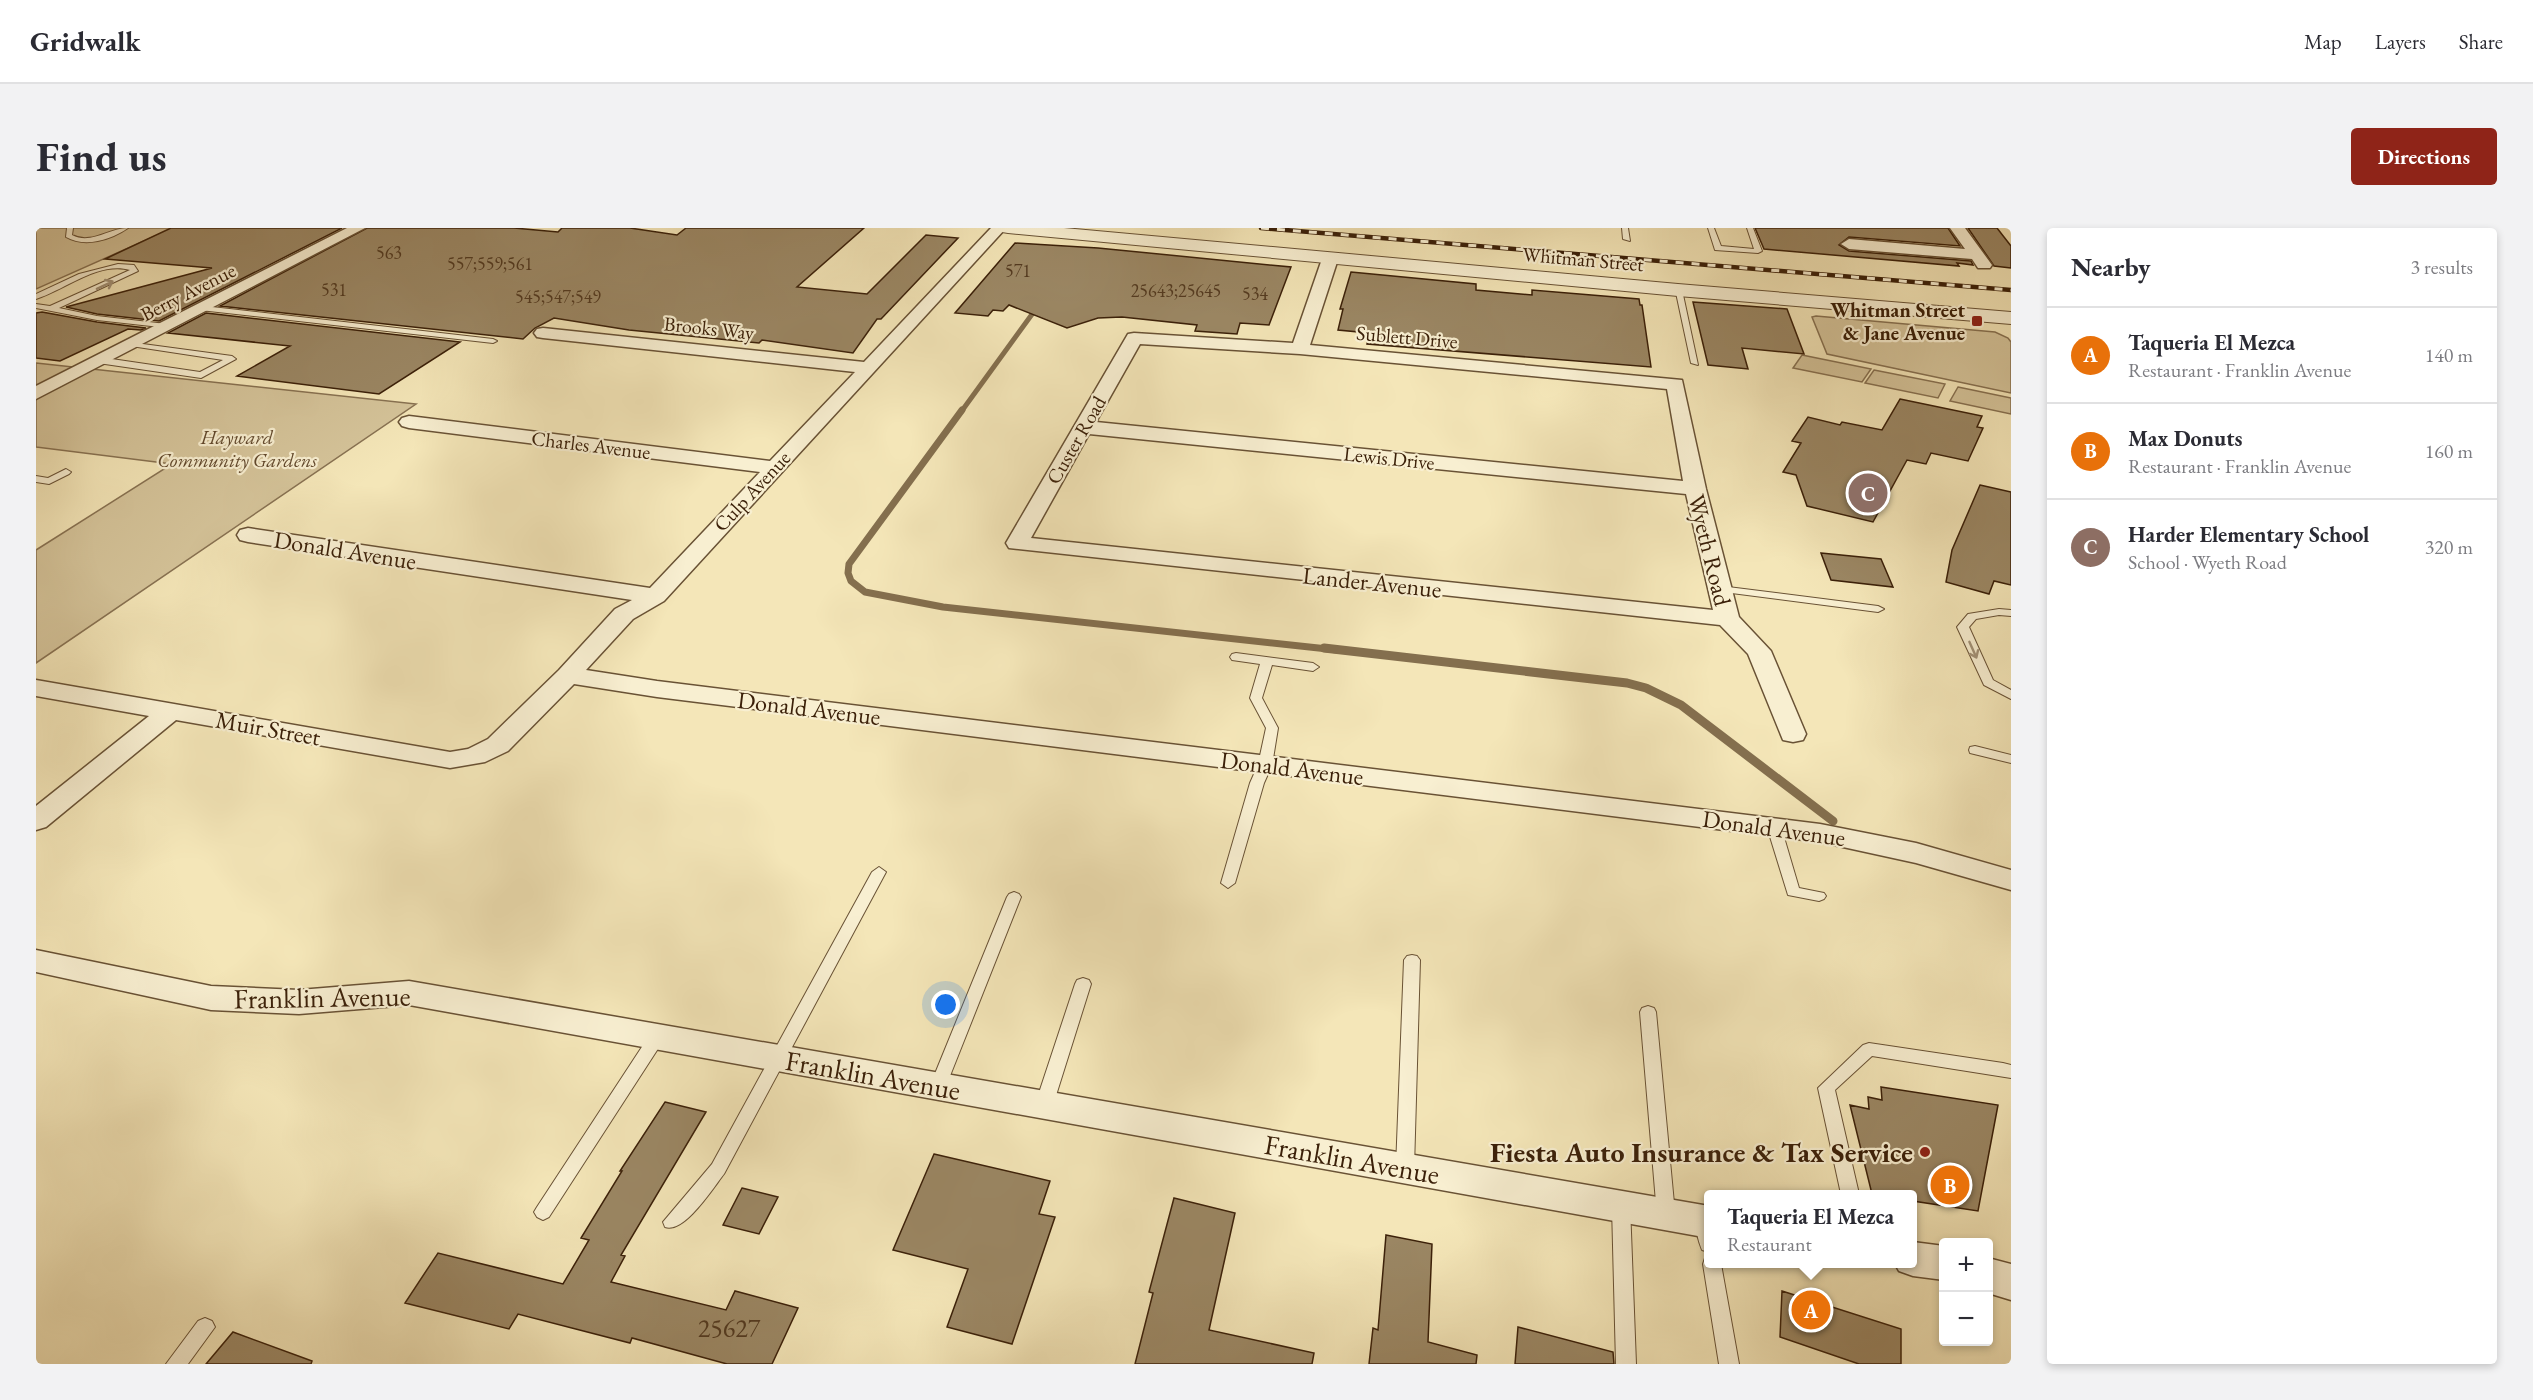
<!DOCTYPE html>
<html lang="en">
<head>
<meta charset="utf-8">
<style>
  :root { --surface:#fff; --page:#f2f2f3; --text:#2b2b33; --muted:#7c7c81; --line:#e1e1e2; --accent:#8f2418 }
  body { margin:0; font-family:"EB Garamond",serif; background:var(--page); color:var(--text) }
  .controls { position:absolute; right:18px; bottom:18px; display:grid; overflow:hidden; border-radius:6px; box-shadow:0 3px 9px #0003 }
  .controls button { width:54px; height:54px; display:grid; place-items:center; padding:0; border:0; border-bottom:2px solid var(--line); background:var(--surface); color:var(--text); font:30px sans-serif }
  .you { position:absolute; left:910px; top:777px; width:21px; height:21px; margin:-15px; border:4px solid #fff; border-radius:50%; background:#1a73e8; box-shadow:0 0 0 9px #1a73e833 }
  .badge { display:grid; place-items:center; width:39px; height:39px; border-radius:50%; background:var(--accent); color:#fff; font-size:20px; font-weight:700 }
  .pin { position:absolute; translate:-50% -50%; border:3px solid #fff; box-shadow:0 2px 6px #0006 }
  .popup { position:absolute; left:1668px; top:962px; width:213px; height:78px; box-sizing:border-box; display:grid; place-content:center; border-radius:6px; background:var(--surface); filter:drop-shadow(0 2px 4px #0005); font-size:20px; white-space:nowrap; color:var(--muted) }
  .popup b { font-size:22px; color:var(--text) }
  .popup::after { content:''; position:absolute; left:50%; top:100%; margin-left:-12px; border:12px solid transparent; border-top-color:var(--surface) }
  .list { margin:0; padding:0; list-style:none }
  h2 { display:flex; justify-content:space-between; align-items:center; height:78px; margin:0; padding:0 24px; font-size:26px }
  h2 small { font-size:20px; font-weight:400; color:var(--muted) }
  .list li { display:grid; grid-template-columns:39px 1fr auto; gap:18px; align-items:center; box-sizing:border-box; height:96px; padding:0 24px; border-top:2px solid var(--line) }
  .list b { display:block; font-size:22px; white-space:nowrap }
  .list p { margin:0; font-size:20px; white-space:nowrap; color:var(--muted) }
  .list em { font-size:20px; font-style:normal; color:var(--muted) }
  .map { position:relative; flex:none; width:1975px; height:1136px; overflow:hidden; border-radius:6px }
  header { display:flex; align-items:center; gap:36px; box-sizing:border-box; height:84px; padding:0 30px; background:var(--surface); border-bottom:2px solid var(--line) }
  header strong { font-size:28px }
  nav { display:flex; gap:33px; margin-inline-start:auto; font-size:21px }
  .intro { display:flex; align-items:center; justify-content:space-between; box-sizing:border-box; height:144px; padding:0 36px }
  h1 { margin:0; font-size:42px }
  .button { padding:15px 27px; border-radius:6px; background:var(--accent); color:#fff; font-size:21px; font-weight:700 }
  main { display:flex; gap:36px; padding:0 36px }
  aside { flex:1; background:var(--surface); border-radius:6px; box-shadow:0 3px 9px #0003 }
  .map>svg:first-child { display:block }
  .green { fill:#d5c49a; stroke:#887252; stroke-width:1.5 }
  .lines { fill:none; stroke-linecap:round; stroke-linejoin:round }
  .stream-far2 { stroke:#846f4e; stroke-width:5 }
  .stream-far1 { stroke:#846f4e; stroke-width:7 }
  .stream { stroke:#846f4e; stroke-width:9 }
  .building { fill:#9b8764; stroke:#3b2009; stroke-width:1.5 }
  .service-casing { stroke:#695235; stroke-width:2 }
  .minor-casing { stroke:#695235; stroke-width:3 }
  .tertiary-casing { stroke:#695235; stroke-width:2 }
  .service { fill:#f8efd1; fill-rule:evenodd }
  .minor { fill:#f8efd1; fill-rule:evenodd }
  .tertiary { fill:#f8efd1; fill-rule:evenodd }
  .rail-casing { stroke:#3b2009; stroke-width:4.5 }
  .rail { stroke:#f8efd1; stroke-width:3; stroke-dasharray:8; stroke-linecap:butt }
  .oneway { stroke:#a39277 }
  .poi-dot { fill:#8f2418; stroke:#f8efd1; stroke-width:2 }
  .labels { text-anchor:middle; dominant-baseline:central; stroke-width:4.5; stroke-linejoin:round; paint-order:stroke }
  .far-number-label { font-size:18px; fill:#533a20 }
  .far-street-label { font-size:20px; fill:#3b2009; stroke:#f8efd1 }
  .far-poi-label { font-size:20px; font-weight:bold; fill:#3b2009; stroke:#f8efd1; text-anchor:end }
  .far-park-label { font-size:20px; font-style:italic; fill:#62492d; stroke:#f8efd1 }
  .street-label { font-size:24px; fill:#3b2009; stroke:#f8efd1 }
  .near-number-label { font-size:26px; fill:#533a20 }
  .near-street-label { font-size:28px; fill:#3b2009; stroke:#f8efd1 }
  .near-poi-label { font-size:28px; font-weight:bold; fill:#3b2009; stroke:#f8efd1; text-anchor:end }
</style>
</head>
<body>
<header>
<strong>Gridwalk</strong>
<nav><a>Map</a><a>Layers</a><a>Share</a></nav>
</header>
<div class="intro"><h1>Find us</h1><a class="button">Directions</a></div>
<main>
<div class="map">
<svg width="1975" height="1136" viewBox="0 0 1975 1136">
  <rect width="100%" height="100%" fill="#f4e6b8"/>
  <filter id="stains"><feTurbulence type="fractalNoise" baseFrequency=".00333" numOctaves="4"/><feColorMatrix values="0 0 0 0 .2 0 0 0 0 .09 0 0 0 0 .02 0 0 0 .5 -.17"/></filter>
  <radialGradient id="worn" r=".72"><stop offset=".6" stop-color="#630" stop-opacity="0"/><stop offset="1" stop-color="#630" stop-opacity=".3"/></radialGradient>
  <!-- green -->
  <path class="green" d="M 0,0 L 137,0 L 0,61 Z
    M 1780,88 L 1959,104 L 1972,110 L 1975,114 L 1975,165 L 1791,126 L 1776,89 Z
    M 1766,127 L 1835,141 L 1826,154 L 1757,140 Z
    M 0,135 L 380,176 L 0,435 L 0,322 L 136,236 L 0,219 Z
    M 1838,142 L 1909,156 L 1902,170 L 1829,155 Z
    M 1922,159 L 1975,170 L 1975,186 L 1914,173 Z"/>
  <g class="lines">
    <!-- stream-far2 -->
    <path class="stream-far2" d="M 925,184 L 1002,78"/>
    <!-- stream-far1 -->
    <path class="stream-far1" d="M 926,182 L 813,336 L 812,345 L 815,353 L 829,364 L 907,379 L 1301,422"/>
    <!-- stream -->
    <path class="stream" d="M 1288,420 L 1591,455 L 1610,460 L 1645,477 L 1797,593"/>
  </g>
  <!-- building -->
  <path class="building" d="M 135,0 L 306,0 L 123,93 L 61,86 L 30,79 L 176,40 L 69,31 Z
    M 331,0 L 478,0 L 522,4 L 526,0 L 594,0 L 641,7 L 650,0 L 828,0 L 761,59 L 831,66 L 890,7 L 922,10 L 845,91 L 841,91 L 817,125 L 726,112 L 723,115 L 593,102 L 518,90 L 499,100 L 487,111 L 184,78 Z
    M 1719,0 L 1912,0 L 1924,18 L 1813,9 L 1803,17 L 1813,23 L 1935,33 L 1937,37 L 1921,35 L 1923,38 L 1728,21 Z
    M 1932,0 L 1961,0 L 1975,18 L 1975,40 L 1958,38 Z
    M 979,15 L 1062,20 L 1255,39 L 1233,97 L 1204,95 L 1201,106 L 1159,103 L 1161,97 L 1086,89 L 1062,90 L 1031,100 L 973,77 L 967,83 L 957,82 L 952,88 L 919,85 Z
    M 1315,44 L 1440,56 L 1440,62 L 1496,67 L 1496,62 L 1603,71 L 1604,77 L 1606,77 L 1615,139 L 1331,116 L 1333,105 L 1302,102 L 1307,81 L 1304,81 Z
    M 1657,74 L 1751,81 L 1768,126 L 1706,120 L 1712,141 L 1672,137 Z
    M 6,84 L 61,94 L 110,100 L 105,102 L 92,101 L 24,133 L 0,130 L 0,85 Z
    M 170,85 L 424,114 L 343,166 L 201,148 L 254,118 L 132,105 Z
    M 1864,171 L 1946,188 L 1941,199 L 1947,200 L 1932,233 L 1895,225 L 1890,236 L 1871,232 L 1837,294 L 1771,278 L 1760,247 L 1747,244 L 1765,215 L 1756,213 L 1772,189 L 1804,197 L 1806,194 L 1846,202 Z
    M 1944,257 L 1975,264 L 1975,357 L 1958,353 L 1953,366 L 1910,354 L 1916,322 Z
    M 1785,325 L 1845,331 L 1857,359 L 1795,352 Z
    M 1845,859 L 1962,877 L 1942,983 L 1877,973 L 1877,966 L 1836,966 L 1814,877 L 1833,881 L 1832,869 L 1846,872 Z
    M 629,874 L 670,884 L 585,1027 L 589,1028 L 575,1054 L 690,1082 L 699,1063 L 762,1080 L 736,1136 L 691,1136 L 596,1110 L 594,1115 L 482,1086 L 473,1101 L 369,1075 L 402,1025 L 527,1056 L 553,1012 L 545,1010 L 586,943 L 584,943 Z
    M 898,926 L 1014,953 L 1003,986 L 1019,989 L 976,1116 L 911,1099 L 932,1041 L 857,1022 Z
    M 706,960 L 742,969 L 723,1006 L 687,997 Z
    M 1138,970 L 1199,985 L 1173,1102 L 1278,1125 L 1276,1136 L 1099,1136 L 1117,1065 L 1113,1064 Z
    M 1350,1007 L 1396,1016 L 1392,1114 L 1441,1127 L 1440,1136 L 1333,1136 L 1337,1100 L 1342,1102 Z
    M 1746,1063 L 1865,1101 L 1865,1136 L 1823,1136 L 1744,1109 Z
    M 1482,1099 L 1577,1124 L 1578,1136 L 1479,1136 Z
    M 197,1104 L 276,1133 L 275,1136 L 170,1136 Z"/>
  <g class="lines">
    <!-- service casing -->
    <g class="service-casing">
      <path id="service" d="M 31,0 L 37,0 L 36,7 C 55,17 73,0 92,0 C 75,12 49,20 30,9 Z
        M 1586,0 L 1592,0 L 1594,13 L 1587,11 Z
        M 1672,0 L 1678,0 L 1685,18 L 1718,21 L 1711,0 L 1717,0 L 1726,23 L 1722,25 L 1679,22 Z
        M 82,36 L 98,37 L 102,43 L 23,80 L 61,88 L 130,96 L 134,98 L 133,100 L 61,92 L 0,80 L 0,76 L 14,78 L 94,42 C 62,33 29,62 0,71 L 0,66 L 43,46 Z
        M 1639,60 L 1646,62 L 1662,137 L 1655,135 Z
        M 167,78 L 457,111 L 461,113 L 457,115 L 164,82 L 163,80 Z
        M 92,114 L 196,128 L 200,131 L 165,150 L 62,135 L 58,132 L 62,129 L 164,144 L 187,132 L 95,118 L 92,118 Z
        M 30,241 L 35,244 L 33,246 L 13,256 L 0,254 L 0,248 L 12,250 Z
        M 1684,358 L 1842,378 L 1848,381 L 1842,384 L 1680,363 L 1678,361 Z
        M 1963,381 L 1975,382 L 1975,388 L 1963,387 L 1940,391 L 1933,399 L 1957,452 L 1975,462 L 1975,471 L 1948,457 L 1921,399 L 1932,386 Z
        M 1200,425 L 1277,435 L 1283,439 L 1277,443 L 1236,437 L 1226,470 L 1242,500 L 1236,537 L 1228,555 L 1199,655 L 1192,660 L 1185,655 L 1214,555 L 1222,537 L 1230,500 L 1214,470 L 1224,436 L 1196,432 L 1194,429 L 1196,426 Z
        M 1939,518 L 1975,527 L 1975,535 L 1934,525 L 1933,522 L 1934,519 Z
        M 1738,595 L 1745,599 L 1763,660 L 1788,665 L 1790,668 L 1788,671 L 1783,673 L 1752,667 L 1731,599 Z
        M 843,639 L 850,644 L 688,946 C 677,960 648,1006 629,999 L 627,994 L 676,936 L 836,644 Z
        M 978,664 L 983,666 L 985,669 L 910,858 L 908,863 L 902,864 L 896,863 L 894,858 L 971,669 L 973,666 Z
        M 1376,727 L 1381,728 L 1384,732 L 1378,940 L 1375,945 L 1369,947 L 1363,945 L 1360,940 L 1368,732 L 1371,728 Z
        M 1047,750 L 1053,752 L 1055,756 L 1017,877 L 1014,882 L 1008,884 L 1002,882 L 999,877 L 1039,756 L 1041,752 Z
        M 1612,778 L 1618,780 L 1620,784 L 1639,986 L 1636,991 L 1630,994 L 1624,991 L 1621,986 L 1604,784 L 1606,780 Z
        M 621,803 L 627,805 L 629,809 L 627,813 L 513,989 L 507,992 L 501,989 L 498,984 L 501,979 L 615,805 Z
        M 1833,815 L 1967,835 L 1975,837 L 1975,850 L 1836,828 L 1799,862 L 1823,966 L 1805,966 L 1782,860 L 1827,817 Z
        M 1585,970 L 1591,973 L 1594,978 L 1600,1136 L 1580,1136 L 1576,978 L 1579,973 Z
        M 1669,985 L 1673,987 L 1673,1024 L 1666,1022 C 1662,1012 1658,997 1662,988 Z
        M 1673,1029 L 1673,1036 L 1685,1036 L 1703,1136 L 1683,1136 L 1667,1036 L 1669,1030 Z
        M 169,1090 L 176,1093 L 179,1099 L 152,1136 L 130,1136 L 162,1093 Z"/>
    </g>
    <!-- minor casing -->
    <g class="minor-casing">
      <path id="minor" d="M 311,0 L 329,0 L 0,171 L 0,158 Z
        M 955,0 L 970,0 L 628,373 L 597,391 L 550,442 L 621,453 L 1784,596 L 1880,615 L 1975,642 L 1975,662 L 1880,635 L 1784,614 L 621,469 L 538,456 L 472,523 L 449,534 L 414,540 L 140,492 L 10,599 L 0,602 L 0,578 L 113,488 L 0,468 L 0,452 L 414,524 L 432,521 L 452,511 L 523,442 L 579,381 L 596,372 L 212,314 L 204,312 L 201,307 L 204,302 L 212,300 L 614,360 L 724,244 L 373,200 L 366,198 L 363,194 L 366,190 L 373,188 L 734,233 L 819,144 L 507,110 L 501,109 L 498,105 L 501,101 L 507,100 L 828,134 Z
        M 1914,0 L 1929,0 L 1956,37 L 1954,40 L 1942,40 L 1936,31 L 1813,21 L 1805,16 L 1813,11 L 1929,21 Z
        M 1294,26 L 1302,31 L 1274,117 L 1646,152 L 1670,261 L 1703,389 L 1735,423 L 1770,506 L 1767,512 L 1757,514 L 1747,512 L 1712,426 L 1684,397 L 973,320 L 970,315 L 1092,106 L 1098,105 L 1257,115 L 1286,31 ZM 1104,116 L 1264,126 L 1631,161 L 1647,253 L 1060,194 ZM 1053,206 L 1650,266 L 1677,382 L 995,310 Z
        M 0,722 L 175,758 L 263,762 L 373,753 L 1673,978 L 1673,1010 L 373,777 L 263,786 L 175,782 L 0,744 Z
        M 1877,1014 L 1908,1018 L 1908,1052 L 1877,1048 L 1863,1043 L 1859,1036 L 1877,1036 Z
        M 1952,1030 L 1975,1036 L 1975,1072 L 1952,1065 Z"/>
    </g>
    <!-- tertiary casing -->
    <g class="tertiary-casing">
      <path id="tertiary" d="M 964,0 L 1028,0 L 1642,56 L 1975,84 L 1975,96 L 1642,68 L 972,5 L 966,4 Z"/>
    </g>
    <!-- service -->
    <use href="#service" class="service"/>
    <!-- minor -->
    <use href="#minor" class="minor"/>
    <!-- tertiary -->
    <use href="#tertiary" class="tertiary"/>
    <!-- rail casing -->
    <g class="rail-casing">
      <path id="rail" d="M 1225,0 L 1975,62"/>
    </g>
    <!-- rail -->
    <use href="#rail" class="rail"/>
  </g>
  <!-- one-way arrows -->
  <defs><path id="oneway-shaft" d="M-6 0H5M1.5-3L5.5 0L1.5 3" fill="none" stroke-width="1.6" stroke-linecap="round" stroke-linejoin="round" transform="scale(1.5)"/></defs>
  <g class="oneway">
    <use href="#oneway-shaft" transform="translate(69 57) rotate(-25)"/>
    <use href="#oneway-shaft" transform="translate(1937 422) rotate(66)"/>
  </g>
  <!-- markers -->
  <g class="poi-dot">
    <rect x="1935" y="87" width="12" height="12" rx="3"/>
    <circle cx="1889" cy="924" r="6"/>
  </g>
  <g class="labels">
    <!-- far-number labels -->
    <g class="far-number-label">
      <text x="353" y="24">563</text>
      <text x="454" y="35">557;559;561</text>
      <text x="982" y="42">571</text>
      <text x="298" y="61">531</text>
      <text x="1140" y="62">25643;25645</text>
      <text x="1219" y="65">534</text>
      <text x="522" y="68">545;547;549</text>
    </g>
    <!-- far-street labels -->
    <g class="far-street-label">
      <text transform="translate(1547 31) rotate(5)">Whitman Street</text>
      <text transform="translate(152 64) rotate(-27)">Berry Avenue</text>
      <text transform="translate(673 100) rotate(6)">Brooks Way</text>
      <text transform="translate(1371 109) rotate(5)">Sublett Drive</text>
      <text transform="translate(1040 212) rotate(-60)">Custer Road</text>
      <text transform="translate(555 217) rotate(7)">Charles Avenue</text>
      <text transform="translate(1353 230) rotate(6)">Lewis Drive</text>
      <text transform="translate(716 263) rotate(-47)">Culp Avenue</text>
    </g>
    <!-- far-poi labels -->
    <g class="far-poi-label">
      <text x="1929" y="82">Whitman Street<tspan x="1929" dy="23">&amp; Jane Avenue</tspan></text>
    </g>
    <!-- far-park labels -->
    <g class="far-park-label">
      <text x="201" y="209">Hayward<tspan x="201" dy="23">Community Gardens</tspan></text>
    </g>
    <!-- street labels -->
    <g class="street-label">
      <text transform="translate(309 322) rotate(9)">Donald Avenue</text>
      <text transform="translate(1674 322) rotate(76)">Wyeth Road</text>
      <text transform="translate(1336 354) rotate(6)">Lander Avenue</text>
      <text transform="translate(773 480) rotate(7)">Donald Avenue</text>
      <text transform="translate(232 500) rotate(10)">Muir Street</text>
      <text transform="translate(1256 540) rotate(7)">Donald Avenue</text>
      <text transform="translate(1738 600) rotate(8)">Donald Avenue</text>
    </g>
    <!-- near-number labels -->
    <g class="near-number-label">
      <text x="693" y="1100">25627</text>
    </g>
    <!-- near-street labels -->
    <g class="near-street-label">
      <text transform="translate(286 769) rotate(-1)">Franklin Avenue</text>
      <text transform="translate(837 847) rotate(10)">Franklin Avenue</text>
      <text transform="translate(1316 931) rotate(10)">Franklin Avenue</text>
    </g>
    <!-- near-poi labels -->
    <g class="near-poi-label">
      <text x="1877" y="924">Fiesta Auto Insurance &amp; Tax Service</text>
    </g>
  </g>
  <rect width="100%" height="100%" filter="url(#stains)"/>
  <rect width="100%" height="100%" fill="url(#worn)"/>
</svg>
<div class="controls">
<button>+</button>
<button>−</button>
</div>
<div class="you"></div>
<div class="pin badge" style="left:1775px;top:1082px;background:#e8710a">A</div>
<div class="popup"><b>Taqueria El Mezca</b>Restaurant</div>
<div class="pin badge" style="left:1914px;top:957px;background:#e8710a">B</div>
<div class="pin badge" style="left:1832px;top:265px;background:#8d6e63">C</div>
</div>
<aside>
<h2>Nearby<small>3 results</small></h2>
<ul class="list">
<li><span class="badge" style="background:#e8710a">A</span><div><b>Taqueria El Mezca</b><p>Restaurant · Franklin Avenue</p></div><em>140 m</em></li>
<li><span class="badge" style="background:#e8710a">B</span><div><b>Max Donuts</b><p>Restaurant · Franklin Avenue</p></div><em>160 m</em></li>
<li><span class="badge" style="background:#8d6e63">C</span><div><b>Harder Elementary School</b><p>School · Wyeth Road</p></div><em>320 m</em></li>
</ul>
</aside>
</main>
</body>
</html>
